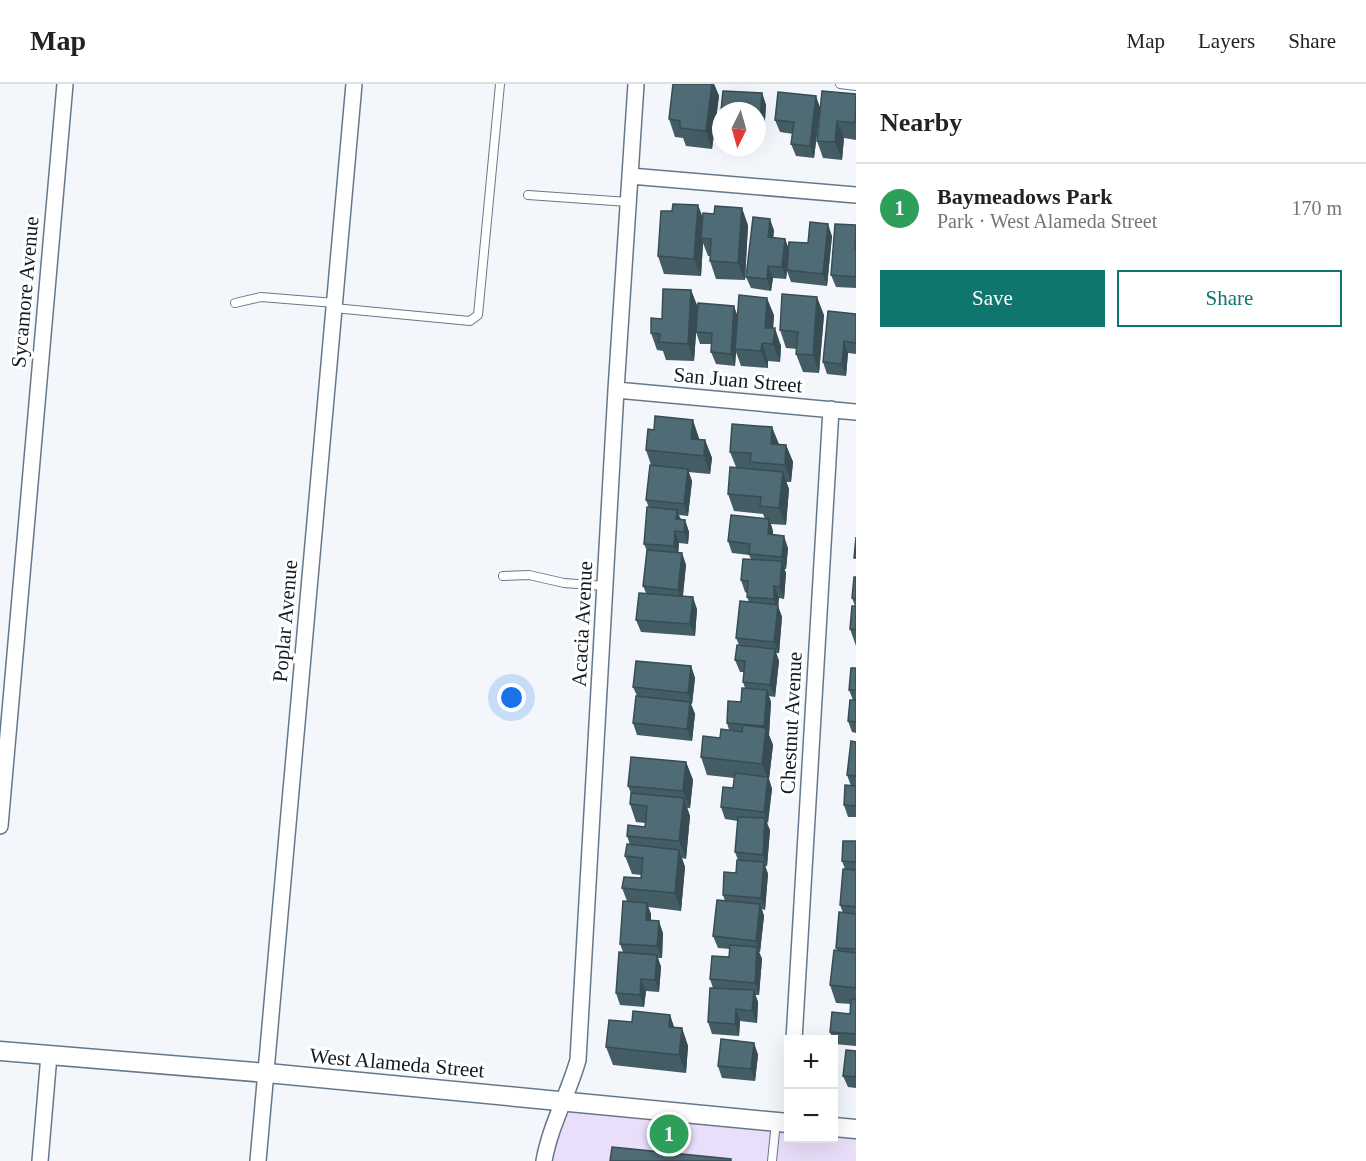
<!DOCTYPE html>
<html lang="en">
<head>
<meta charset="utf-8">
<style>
  :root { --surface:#fff; --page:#f2f2f2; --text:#222; --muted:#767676; --line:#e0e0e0; --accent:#0f766e }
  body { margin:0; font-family:Georgia,serif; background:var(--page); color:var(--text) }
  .controls { position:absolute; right:18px; bottom:18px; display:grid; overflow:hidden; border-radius:0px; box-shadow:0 6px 24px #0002 }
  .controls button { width:54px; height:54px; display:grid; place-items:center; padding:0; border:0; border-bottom:2px solid var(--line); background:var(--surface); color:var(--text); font:30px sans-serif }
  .compass { position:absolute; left:712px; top:18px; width:54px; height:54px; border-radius:50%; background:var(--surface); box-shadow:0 6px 24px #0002; rotate:185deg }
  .you { position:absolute; left:512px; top:614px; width:21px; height:21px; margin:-15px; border:4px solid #fff; border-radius:50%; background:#1a73e8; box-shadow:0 0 0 9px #1a73e833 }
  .badge { display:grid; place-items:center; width:39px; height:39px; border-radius:50%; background:var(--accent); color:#fff; font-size:20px; font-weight:700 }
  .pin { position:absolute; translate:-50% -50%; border:3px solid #fff; box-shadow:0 2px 6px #0006 }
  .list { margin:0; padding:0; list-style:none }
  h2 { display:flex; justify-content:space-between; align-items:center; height:78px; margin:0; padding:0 24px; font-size:26px }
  h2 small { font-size:20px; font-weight:400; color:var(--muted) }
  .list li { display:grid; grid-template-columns:39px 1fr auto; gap:18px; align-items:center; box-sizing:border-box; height:90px; padding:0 24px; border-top:2px solid var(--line) }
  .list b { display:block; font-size:22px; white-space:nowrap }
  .list p { margin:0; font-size:20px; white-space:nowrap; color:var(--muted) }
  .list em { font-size:20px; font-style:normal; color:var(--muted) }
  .actions { display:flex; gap:12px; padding:18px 24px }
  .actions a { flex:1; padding:14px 0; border:2px solid var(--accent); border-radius:0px; text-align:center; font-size:21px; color:var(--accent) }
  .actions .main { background:var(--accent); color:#fff }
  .map { position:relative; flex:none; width:856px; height:1077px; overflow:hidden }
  header { display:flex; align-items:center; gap:36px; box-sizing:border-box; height:84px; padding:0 30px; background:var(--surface); border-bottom:2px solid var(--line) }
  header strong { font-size:28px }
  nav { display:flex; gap:33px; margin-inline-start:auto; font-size:21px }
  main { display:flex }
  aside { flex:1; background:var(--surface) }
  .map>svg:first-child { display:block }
  .park { fill:#eadffa }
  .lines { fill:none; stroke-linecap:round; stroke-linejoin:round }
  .service-casing { stroke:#65788b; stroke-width:10 }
  .minor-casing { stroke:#65788b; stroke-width:18 }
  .tertiary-casing { stroke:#65788b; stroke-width:21 }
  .service { stroke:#fff; stroke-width:8 }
  .minor { stroke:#fff; stroke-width:15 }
  .tertiary { stroke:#fff; stroke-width:18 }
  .wall { fill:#445d65 }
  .shaded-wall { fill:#374c53 }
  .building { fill:#4f6c76; stroke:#374c53; stroke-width:1.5 }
  .labels { text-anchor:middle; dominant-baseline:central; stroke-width:6; stroke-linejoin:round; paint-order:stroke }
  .street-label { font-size:21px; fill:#131b22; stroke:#fff }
</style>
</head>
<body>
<header>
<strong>Map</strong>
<nav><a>Map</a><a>Layers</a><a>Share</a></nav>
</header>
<main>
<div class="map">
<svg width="856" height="1077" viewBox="0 0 856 1077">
  <rect width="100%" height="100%" fill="#f3f7fb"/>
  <!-- park -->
  <path class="park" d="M 564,1017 L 788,1039 L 788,1054 L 834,1054 L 834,1043 L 856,1045 L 856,1077 L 544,1077 Z"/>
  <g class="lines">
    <!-- service casing -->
    <g class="service-casing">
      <path id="service" d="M 840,0 L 856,2
        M 528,111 L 628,118
        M 235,219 L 261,213 L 335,219
        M 334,224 L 470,237 L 478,231 L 500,0
        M 503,492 L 529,491 L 564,499 L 605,502
        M 772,1077 L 776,1038"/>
    </g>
    <!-- minor casing -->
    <g class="minor-casing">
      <path id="minor" d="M 630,92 L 856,111
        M 616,306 L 856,328
        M 0,742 L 65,0
        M 794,956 L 831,325
        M 40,1077 L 49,971
        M 258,1077 L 354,0
        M 544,1077 C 550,1042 568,1011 578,976 L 616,306 L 636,0"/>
    </g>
    <!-- tertiary casing -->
    <g class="tertiary-casing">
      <path id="tertiary" d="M 0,967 L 267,989 L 788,1039
        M 834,1043 L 856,1045"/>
    </g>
    <!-- service -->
    <use href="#service" class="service"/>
    <!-- minor -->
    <use href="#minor" class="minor"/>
    <!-- tertiary -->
    <use href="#tertiary" class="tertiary"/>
  </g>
  <!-- wall -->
  <path class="wall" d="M 673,0 L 714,0 L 719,12 L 712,65 L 686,62 L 683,54 L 675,53 L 669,35 Z
    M 762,9 L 766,21 L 764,50 L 757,49 L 757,27 Z
    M 856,10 L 856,56 L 844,54 L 842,76 L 823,74 L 817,57 L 820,25 L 814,74 L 796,72 L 791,60 L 793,50 L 780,48 L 775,36 L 816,12 L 820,24 Z
    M 723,63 L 746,63 L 746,67 L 724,66 Z
    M 703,134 L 748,141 L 745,196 L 716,195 L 710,177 L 710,172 L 708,172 L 703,159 L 701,192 L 664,190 L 658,172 Z
    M 856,141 L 856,204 L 836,203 L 831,191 Z
    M 774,146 L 773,154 L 785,155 L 789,165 L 832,152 L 827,202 L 791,198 L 787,187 L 786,195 L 773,194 L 771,207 L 751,204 L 746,193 Z
    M 691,206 L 698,224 L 738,231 L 774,231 L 773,244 L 781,262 L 780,278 L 768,277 L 768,284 L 741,282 L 736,268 L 735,282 L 716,280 L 711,268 L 712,260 L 700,260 L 696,248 L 694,277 L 666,276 L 663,267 L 657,266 L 651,249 L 662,235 Z
    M 856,230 L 856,270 L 848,269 L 846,292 L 827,290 L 823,278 Z
    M 824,231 L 819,289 L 803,288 L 796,270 L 797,265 L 786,264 L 780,246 Z
    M 699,354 L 699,356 L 705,356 L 712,374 L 710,390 L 688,388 L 692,397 L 688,432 L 679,431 L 681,435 L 685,436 L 689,448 L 688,460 L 679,459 L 678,469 L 682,469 L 686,481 L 683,512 L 697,525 L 695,552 L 641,548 L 636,536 L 646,509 L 643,502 L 647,467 L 644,460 L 649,424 L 646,416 L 651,381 L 646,366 Z
    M 779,360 L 786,361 L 793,378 L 791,398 L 786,398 L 789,405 L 786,441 L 771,440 L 773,447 L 773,451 L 788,464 L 786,485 L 784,485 L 786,489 L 784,515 L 779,514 L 778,522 L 782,533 L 779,569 L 776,569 L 779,577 L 775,613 L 769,612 L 771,618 L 769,651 L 773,661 L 769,695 L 772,705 L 767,740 L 770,746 L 767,782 L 765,782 L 768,790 L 765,826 L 762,825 L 764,832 L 760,868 L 759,868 L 762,875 L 759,911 L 755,911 L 758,918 L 757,939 L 740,937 L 739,952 L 712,950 L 708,938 L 713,904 L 710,895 L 729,873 L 730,865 L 718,864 L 713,852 L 725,817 L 723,811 L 736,789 L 738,776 L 735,768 L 738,737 L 725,735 L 721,723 L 733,704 L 734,694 L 707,691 L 701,673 L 720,654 L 729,646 L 727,639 L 741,618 L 745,604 L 743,598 L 744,588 L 740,588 L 735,576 L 739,561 L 736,554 L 749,518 L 747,513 L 747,509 L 745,508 L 741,496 L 751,475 L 749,471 L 732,469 L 728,457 L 765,435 L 763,430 L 734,427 L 728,410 L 736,383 L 730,368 Z
    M 856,493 L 856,546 L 855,522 L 852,514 Z
    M 850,545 L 856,546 L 856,562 Z
    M 691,582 L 695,594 L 692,620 L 691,620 L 695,630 L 692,657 L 637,651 L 633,639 L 637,612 L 633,603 Z
    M 856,584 L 856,649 L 852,648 L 848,637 L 853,616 L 849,606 Z
    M 856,658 L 856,733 L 848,733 L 844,721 L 851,702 L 847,691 Z
    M 686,678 L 693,696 L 690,724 L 687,724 L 690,732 L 686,775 L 682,774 L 685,783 L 681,827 L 648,823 L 651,830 L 651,837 L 663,849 L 662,874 L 658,874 L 661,883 L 659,908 L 646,907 L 644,923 L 620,921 L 616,909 L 623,868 L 620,860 L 627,817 L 622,804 L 641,794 L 641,791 L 632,790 L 625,772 L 630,761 L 627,752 L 645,743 L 645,739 L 636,738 L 630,720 L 631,709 L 628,702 Z
    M 856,757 L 856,962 L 834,960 L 834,956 L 833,956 L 830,948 L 850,930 L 851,920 L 836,919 L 830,901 L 837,866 L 836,864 L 843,829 L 840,821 L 845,785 L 842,777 Z
    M 670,931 L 674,943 L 682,944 L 688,962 L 686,989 L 613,981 L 606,963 Z
    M 754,959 L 758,971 L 755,997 L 722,994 L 718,982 Z
    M 856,967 L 856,1004 L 848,1003 L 843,992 Z"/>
  <!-- shaded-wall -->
  <path class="shaded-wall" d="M 712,0 L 714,0 L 719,12 L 712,65 L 706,47 Z
    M 762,9 L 766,21 L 764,50 L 760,38 Z
    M 816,12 L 820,24 L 814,74 L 810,62 Z
    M 837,37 L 844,54 L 842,76 L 835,58 Z
    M 698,121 L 705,139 L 701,154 L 703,159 L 701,192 L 694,175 Z
    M 742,124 L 748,141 L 745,196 L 738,179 Z
    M 770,135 L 774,146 L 772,165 L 768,153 Z
    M 828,140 L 832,152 L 827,202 L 823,190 Z
    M 785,155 L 789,167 L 786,195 L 782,183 Z
    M 768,182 L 773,194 L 771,207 L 767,195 Z
    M 691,206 L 698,224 L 694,277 L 688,260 Z
    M 817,213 L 824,231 L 819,289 L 813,271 Z
    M 767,214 L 774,231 L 772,261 L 765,244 Z
    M 734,222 L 738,233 L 735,265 L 736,268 L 735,282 L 731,270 Z
    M 775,244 L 781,262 L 780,278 L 773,260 Z
    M 844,257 L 848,269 L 846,292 L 842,280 Z
    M 762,259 L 768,277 L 768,284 L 761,267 Z
    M 693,336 L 699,354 L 697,372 L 691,355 Z
    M 772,343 L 779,360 L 771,360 Z
    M 705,356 L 712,374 L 710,390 L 704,372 Z
    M 786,361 L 793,378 L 791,398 L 785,381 Z
    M 688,385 L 692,397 L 688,432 L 684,420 Z
    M 783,388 L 789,405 L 786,441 L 779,424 Z
    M 677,426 L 681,438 L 676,435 Z
    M 769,435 L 773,447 L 772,462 L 768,450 Z
    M 685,436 L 689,448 L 688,460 L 684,448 Z
    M 675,447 L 679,459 L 678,474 L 674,462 Z
    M 784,452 L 788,464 L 786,485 L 782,473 Z
    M 682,469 L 686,481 L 682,518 L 678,506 Z
    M 782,477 L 786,489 L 784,515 L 780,503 Z
    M 774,502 L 779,514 L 778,522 L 782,533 L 779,569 L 774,558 L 777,525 L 774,515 Z
    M 693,513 L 697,525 L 695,552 L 690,540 Z
    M 775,565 L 779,577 L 775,613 L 770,601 Z
    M 691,582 L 695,594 L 692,620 L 688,609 Z
    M 767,606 L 771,618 L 769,651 L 773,661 L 769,695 L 772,705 L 768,740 L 764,728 L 768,694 L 762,680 L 766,646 L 764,642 Z
    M 690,618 L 695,630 L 692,657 L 687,645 Z
    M 686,678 L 693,696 L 690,724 L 683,707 Z
    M 684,714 L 690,732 L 686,775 L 679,757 Z
    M 765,734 L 770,746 L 767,782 L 763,771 Z
    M 679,766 L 685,783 L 681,827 L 675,809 Z
    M 764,778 L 768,790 L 765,826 L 761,814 Z
    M 647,819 L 651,830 L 650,848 L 646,836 Z
    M 760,820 L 764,832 L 760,868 L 756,857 Z
    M 659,837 L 663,849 L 662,874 L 657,862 Z
    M 757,863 L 762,875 L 759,911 L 755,899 Z
    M 657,871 L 661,883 L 659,908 L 655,896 Z
    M 641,895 L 646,907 L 644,923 L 640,911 Z
    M 754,906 L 758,918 L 757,939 L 752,927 Z
    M 736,925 L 740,937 L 739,952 L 735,940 Z
    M 670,931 L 676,949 L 669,943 Z
    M 682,944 L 688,962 L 686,989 L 679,971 Z
    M 754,959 L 758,971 L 755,997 L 751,985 Z"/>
  <!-- building -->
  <path class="building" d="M 673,0 L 712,0 L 706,47 L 680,44 L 680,37 L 669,35 Z
    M 723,7 L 762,9 L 760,38 L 757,37 L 757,27 L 721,27 Z
    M 822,7 L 856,10 L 855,39 L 837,37 L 835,58 L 817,57 Z
    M 778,8 L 816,12 L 810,62 L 791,60 L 794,38 L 775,36 Z
    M 721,30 L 721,54 L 719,54 Z
    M 673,120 L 698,121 L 694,175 L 658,172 L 661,127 L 672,127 Z
    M 715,122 L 742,124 L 738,179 L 710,177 L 711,155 L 701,154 L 703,129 L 714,130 Z
    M 753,133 L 770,135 L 768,153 L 785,155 L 782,183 L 768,182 L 767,195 L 746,193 Z
    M 810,138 L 828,140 L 823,190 L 787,186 L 789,158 L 808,159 Z
    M 835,140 L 856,141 L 855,165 L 856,165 L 856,193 L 831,191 Z
    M 663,205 L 691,206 L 688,260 L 659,258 L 660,250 L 651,249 L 651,234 L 662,235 Z
    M 782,210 L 817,213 L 813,271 L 796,270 L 798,248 L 780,246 Z
    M 739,211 L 767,214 L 765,244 L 775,244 L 773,260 L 762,259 L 761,267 L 735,265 Z
    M 698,219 L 734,222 L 731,270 L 711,268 L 712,249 L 696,248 Z
    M 828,227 L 856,230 L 856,259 L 844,257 L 842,280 L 823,278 Z
    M 655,332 L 693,336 L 691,355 L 705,356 L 704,372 L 646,366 L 648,345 L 654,346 Z
    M 732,340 L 772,343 L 771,360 L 786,361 L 785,381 L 750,378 L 751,369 L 730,368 Z
    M 650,381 L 688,385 L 684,420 L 646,416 Z
    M 730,383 L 783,388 L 779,424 L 760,422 L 761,413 L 728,410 Z
    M 647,423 L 677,426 L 676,435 L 685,436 L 684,448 L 675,447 L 674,462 L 644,460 Z
    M 731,431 L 769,435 L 768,450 L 784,452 L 782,473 L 749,470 L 750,460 L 728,457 Z
    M 856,453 L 856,474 L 854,474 Z
    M 647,466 L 682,469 L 678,506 L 643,502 Z
    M 743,475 L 782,477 L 780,503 L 774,502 L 774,515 L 747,513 L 748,497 L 741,496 Z
    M 854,493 L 856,493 L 856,515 L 852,514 Z
    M 639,509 L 693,513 L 690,540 L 636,536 Z
    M 740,517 L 778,521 L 774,558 L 736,554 Z
    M 852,522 L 856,522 L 856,546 L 850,545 Z
    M 737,561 L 775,565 L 770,601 L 743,598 L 745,577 L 735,576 Z
    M 636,577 L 691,582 L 688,609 L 633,603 Z
    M 851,584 L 856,584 L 856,606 L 849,606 Z
    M 742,604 L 767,606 L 764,642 L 727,639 L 728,617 L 741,618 Z
    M 636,612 L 690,618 L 687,645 L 633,639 Z
    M 850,616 L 856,616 L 856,638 L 848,637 Z
    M 743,641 L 766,644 L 762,680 L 701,673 L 703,652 L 720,654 L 721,645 L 742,648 Z
    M 851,657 L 856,658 L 856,692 L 847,691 Z
    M 631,673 L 686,678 L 683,707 L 628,702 Z
    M 735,689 L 768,693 L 764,728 L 721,723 L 723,703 L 733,704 Z
    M 845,701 L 856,702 L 856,722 L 844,721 Z
    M 631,709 L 684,714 L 679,757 L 627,752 L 628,741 L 645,743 L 647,722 L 630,720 Z
    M 738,733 L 765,734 L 763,771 L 735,768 Z
    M 843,757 L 856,757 L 856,778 L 842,777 Z
    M 627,760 L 679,766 L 675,809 L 622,804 L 624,793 L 641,794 L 643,774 L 625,772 Z
    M 737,776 L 764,778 L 761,814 L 723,811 L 724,788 L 736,789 Z
    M 843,785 L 856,786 L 856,823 L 840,821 Z
    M 717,816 L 760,820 L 756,857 L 713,852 Z
    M 623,817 L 647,819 L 646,836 L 659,837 L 657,862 L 620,860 Z
    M 839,828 L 856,830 L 856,865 L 836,864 Z
    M 730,861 L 757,863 L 755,899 L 710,895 L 712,872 L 729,873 Z
    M 834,866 L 856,869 L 856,904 L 830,901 Z
    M 619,868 L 657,871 L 655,896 L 641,895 L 640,911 L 616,909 Z
    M 710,904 L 754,906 L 752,927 L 736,925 L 735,940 L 708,938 Z
    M 851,915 L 856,915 L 856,950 L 830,948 L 832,928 L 850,930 Z
    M 633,927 L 670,931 L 669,943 L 682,944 L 679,971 L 606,963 L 609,936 L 632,938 Z
    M 721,955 L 754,959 L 751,985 L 718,982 Z
    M 846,966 L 856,967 L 856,993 L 843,992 Z
    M 612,1063 L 731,1075 L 731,1077 L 610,1077 Z"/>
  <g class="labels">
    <!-- street labels -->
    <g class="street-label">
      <text transform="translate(25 208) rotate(-85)">Sycamore Avenue</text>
      <text transform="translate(738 296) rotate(5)">San Juan Street</text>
      <text transform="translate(285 537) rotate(-85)">Poplar Avenue</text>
      <text transform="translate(582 540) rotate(-87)">Acacia Avenue</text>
      <text transform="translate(791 639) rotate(-87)">Chestnut Avenue</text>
      <text transform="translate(397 979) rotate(5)">West Alameda Street</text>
    </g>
  </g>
</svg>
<div class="controls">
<button>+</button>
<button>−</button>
</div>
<svg class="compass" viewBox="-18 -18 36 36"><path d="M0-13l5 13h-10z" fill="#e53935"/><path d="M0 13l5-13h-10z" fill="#767676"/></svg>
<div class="you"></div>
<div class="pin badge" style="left:669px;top:1050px;background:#2e9e5b">1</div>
</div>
<aside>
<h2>Nearby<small></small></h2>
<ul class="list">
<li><span class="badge" style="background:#2e9e5b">1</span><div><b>Baymeadows Park</b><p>Park · West Alameda Street</p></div><em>170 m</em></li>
</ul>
<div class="actions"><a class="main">Save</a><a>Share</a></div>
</aside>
</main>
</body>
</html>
